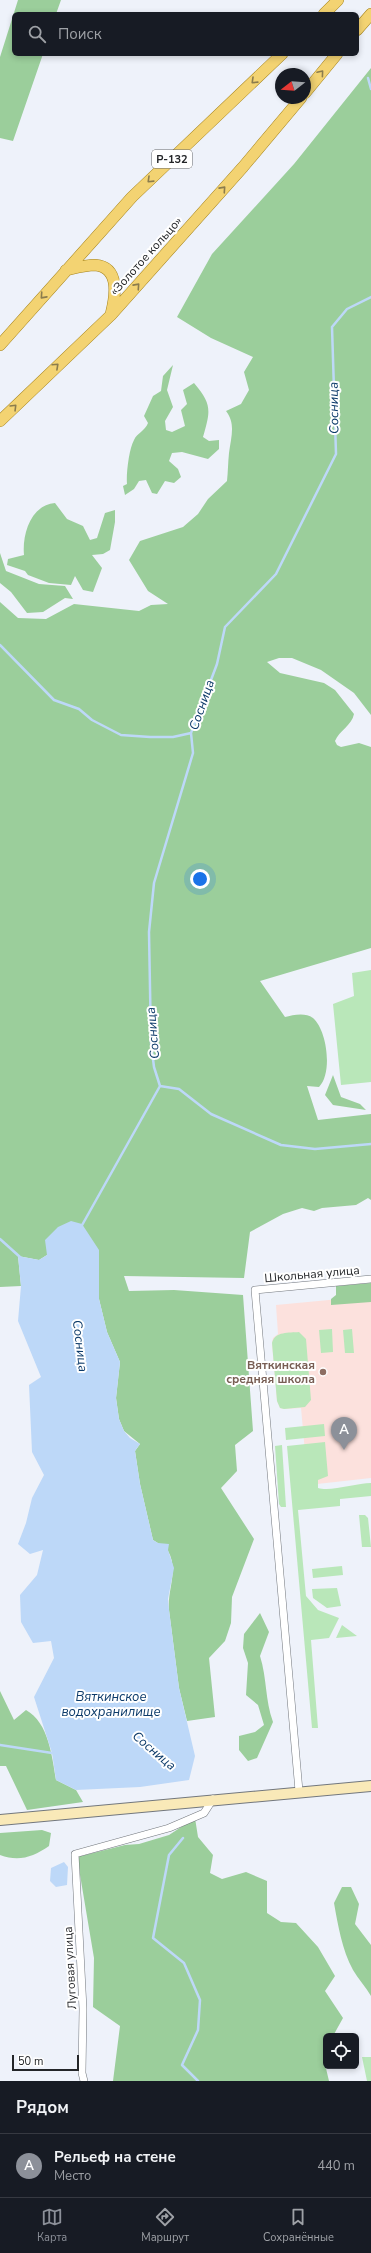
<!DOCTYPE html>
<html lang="ru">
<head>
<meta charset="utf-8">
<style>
  :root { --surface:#171b24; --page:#20242c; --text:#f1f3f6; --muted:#9ea1a6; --line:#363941; --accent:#8c9099 }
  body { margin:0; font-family:"Nunito Sans",sans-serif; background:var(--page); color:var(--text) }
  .controls { position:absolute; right:12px; bottom:12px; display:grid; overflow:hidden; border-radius:6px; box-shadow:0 2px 6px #0003 }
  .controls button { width:36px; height:36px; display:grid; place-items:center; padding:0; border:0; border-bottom:1px solid var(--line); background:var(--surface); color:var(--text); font:20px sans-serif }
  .compass { position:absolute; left:275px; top:68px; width:36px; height:36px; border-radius:50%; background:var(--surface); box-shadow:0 2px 6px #0003; rotate:253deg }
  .scale { position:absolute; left:12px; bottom:10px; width:67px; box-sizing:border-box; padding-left:4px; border:2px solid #232528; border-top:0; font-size:11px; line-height:14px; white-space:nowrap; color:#232528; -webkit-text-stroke:3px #fff; paint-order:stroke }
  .you { position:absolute; left:200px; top:879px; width:14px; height:14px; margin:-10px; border:3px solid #fff; border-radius:50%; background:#1a73e8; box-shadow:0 0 0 6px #1a73e833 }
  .badge { display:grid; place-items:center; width:26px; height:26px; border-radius:50%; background:var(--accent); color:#fff; font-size:13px; font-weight:700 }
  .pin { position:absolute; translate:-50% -33px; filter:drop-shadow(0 1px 2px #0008) }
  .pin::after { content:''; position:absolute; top:21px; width:14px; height:12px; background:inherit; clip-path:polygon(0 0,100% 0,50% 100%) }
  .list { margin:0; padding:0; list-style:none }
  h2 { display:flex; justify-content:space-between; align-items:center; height:52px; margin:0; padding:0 16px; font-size:17px }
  h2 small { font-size:13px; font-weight:400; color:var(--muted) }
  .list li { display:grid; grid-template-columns:26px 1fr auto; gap:12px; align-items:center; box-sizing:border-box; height:64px; padding:0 16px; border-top:1px solid var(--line) }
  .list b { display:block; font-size:15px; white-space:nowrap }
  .list p { margin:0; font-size:13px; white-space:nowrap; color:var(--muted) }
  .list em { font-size:13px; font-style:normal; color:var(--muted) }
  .icon { flex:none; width:22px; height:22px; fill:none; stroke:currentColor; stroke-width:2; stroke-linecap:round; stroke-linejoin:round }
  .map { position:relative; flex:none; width:371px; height:2081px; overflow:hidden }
  .search { position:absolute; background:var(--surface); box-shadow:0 2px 6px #0003; left:12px; right:12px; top:12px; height:44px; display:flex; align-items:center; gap:10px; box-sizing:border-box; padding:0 14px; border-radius:6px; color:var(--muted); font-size:15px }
  .sheet { height:116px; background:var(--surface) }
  nav { display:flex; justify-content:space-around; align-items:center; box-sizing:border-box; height:56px; border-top:1px solid var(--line); background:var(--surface); font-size:11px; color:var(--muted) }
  nav a { display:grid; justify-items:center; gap:2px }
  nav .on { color:var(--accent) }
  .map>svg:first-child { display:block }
  .education { fill:#fce1dd }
  .green { fill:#b9e7b9 }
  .forest { fill:#9bce9b }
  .water { fill:#bdd8f8 }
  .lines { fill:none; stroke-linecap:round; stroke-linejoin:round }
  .stream { stroke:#bdd8f8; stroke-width:2.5 }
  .street-casing { stroke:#72777d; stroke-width:8 }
  .secondary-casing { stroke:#72777d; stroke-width:12 }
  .primary-casing { stroke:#a5831b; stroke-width:12 }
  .street { stroke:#fff; stroke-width:7 }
  .secondary { stroke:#f9e9b8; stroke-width:10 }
  .primary { stroke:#f3d372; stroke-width:11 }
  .oneway { stroke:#8b7c4d }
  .education-dot { fill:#8d6e63; stroke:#fff; stroke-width:1.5 }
  .labels { text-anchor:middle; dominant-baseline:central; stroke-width:4; stroke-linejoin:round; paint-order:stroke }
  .shield { fill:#fff; stroke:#656668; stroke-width:1 }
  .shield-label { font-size:11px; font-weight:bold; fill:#232528 }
  .street-label { font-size:12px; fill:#232528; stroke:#fff }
  .education-label { font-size:12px; font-weight:bold; fill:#785e54; stroke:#fff; text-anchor:end }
  .water-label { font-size:13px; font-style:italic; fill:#0d3b6a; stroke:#fff }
</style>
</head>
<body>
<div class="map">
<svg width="371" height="2081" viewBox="0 0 371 2081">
  <rect width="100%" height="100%" fill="#eef2fa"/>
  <!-- education -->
  <path class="education" d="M 371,1296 L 371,1478 L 308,1485 L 301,1408 L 284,1409 L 280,1408 L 277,1401 L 272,1343 L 273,1338 L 278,1334 L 276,1305 Z"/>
  <!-- green -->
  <path class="green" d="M 371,970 L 371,1082 L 341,1085 L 333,1004 L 354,996 L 352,973 Z
    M 332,1329 L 333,1352 L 321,1353 L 319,1330 Z
    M 352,1329 L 354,1353 L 345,1353 L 343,1330 Z
    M 299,1332 L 306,1339 L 311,1400 L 305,1407 L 284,1409 L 280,1408 L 277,1401 L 272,1343 C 275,1331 289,1333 299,1332 Z
    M 324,1424 L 325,1436 L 286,1440 L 285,1428 Z
    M 325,1442 L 328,1476 L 318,1480 L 318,1488 C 331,1492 356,1483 371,1483 L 371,1496 L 340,1499 L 340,1506 L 298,1510 L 306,1596 L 318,1610 L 339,1618 L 329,1638 L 311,1640 L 318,1728 L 312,1728 L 287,1446 Z
    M 282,1445 L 286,1507 L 281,1507 L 279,1504 L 275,1446 Z
    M 359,1515 L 365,1515 L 368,1518 L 371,1547 L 362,1547 Z
    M 342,1566 L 343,1575 L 313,1578 L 312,1569 Z
    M 337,1588 L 341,1606 L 327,1608 L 313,1598 L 312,1589 Z
    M 342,1625 L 357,1636 L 336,1638 Z
    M 362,2057 L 371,2057 L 371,2081 L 367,2081 Z"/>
  <!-- forest -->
  <path class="forest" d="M 18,0 L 61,0 L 56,14 L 14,14 L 14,54 L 43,54 L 13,141 L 0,138 L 0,57 Z
    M 371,68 L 371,715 L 354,693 L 321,670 L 292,658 L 279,658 L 267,662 L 280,673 L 324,683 L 335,690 L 354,714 C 352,725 339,731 335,741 L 337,745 L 341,747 L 359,743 L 371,747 L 371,948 L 260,981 L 285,1017 C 293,1015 305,1012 313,1018 C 327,1030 333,1073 319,1087 L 307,1086 L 318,1120 L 371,1114 L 371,1200 L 368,1198 L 356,1205 L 322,1208 L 314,1211 L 302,1208 L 283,1214 L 250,1232 L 244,1278 L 124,1276 L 129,1291 L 174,1290 L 243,1295 L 253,1431 L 235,1445 L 237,1471 L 221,1488 L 254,1539 L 232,1597 L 231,1623 L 225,1641 L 209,1658 L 215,1717 L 187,1721 L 179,1688 L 169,1610 C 167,1590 179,1570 168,1551 C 165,1547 158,1543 153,1540 L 140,1484 L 135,1451 L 140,1444 L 124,1431 L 119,1419 L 116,1398 L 120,1362 L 107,1332 L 99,1299 L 99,1250 L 47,1255 L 39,1260 L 18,1256 L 21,1286 L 0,1287 L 0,602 L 18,618 L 46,619 L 74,604 L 139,611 L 151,605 L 168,604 L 148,591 L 129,560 L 140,541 L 183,527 L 198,514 L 208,499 L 227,481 C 228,472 228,462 229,453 C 231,437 236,424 226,411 L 241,404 L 249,390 L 244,372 L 253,357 L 211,338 L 177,317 L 212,254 L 294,164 Z
    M 173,365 L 167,390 L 173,407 L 165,421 L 166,430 L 172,432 L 185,426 L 181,410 L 187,404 L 183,390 L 194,383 C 213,405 210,412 203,437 L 209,441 L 219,440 L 219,449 L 208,459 L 182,452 L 172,453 L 169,461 L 178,469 L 181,477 L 174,483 L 165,481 L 157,494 L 152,493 L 146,480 L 139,481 L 134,489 L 125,495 L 123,486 L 127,484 C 126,474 129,449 134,440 C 137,433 145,431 148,423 L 144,416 L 153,396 L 161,391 L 163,376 Z
    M 55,503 L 67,519 L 83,526 L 90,540 L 97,538 L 105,513 L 115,510 L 115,522 L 110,550 L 103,554 L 92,555 L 102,568 L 93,592 L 83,590 L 75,576 L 71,585 L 49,583 L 28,575 L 25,571 L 7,565 L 8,559 L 24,555 C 22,534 31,505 55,503 Z
    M 0,553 L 6,571 L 39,584 L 65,586 L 73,599 L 65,598 L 43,612 L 27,613 L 11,592 L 0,583 Z
    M 333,1075 L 341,1097 L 360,1104 L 366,1110 L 333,1105 L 325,1095 Z
    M 371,1283 L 371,1302 L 331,1305 L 331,1299 L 336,1295 L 336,1286 Z
    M 260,1613 L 269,1632 L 260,1656 C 267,1678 265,1700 273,1722 L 257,1758 L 248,1761 L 239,1750 L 239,1736 L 255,1732 L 264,1725 L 258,1705 L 246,1695 L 248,1663 L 243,1648 L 244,1634 Z
    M 0,1691 L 14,1720 L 26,1710 C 49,1723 52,1757 56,1780 L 76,1790 L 83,1802 L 27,1810 L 6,1766 L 0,1766 Z
    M 195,1818 L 198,1837 L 213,1855 L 210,1873 L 222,1879 L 246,1872 L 267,1881 L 267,1913 L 281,1922 L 296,1923 L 318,1947 L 335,1976 L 325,1991 L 343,2018 L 333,2036 L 326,2036 L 324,2060 L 329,2081 L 113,2081 L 120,2026 L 93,2007 L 94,1958 L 77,1857 L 125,1845 L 139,1844 L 169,1835 Z
    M 42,1830 L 51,1833 L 49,1846 C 33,1857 19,1862 0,1855 L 0,1833 Z
    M 342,1887 L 351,1887 L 359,1904 L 355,1924 L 371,1945 L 371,1996 C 366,1987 358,1979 353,1970 C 342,1950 338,1925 334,1903 Z"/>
  <!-- water -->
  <path class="water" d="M 71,1221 L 82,1224 L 99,1250 L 99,1299 L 107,1332 L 120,1362 L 116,1398 L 119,1419 L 124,1431 L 130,1438 L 140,1444 L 135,1451 L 140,1484 L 153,1540 L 158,1543 L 169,1544 L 168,1550 L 174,1568 L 168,1599 L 169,1610 L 179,1688 L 195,1756 L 189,1780 L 140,1787 L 76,1790 L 56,1780 L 52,1753 L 34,1697 L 54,1658 L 51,1641 L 33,1643 L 21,1622 L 20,1595 L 37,1575 L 43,1550 L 30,1554 L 18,1544 L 26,1523 L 32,1498 L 44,1475 L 32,1452 L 29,1385 L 41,1377 L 18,1321 L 21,1286 L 18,1256 L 39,1260 L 47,1255 L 45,1240 L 58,1227 Z
    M 64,1862 L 68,1867 L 67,1885 L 56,1887 L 50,1881 L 51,1868 Z"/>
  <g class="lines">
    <!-- stream -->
    <path class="stream" d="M 368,78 L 371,89
      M 0,645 L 54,700 L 79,709 L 92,720 L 121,735 L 150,737 L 173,737 L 191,733
      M 160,1086 L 179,1089 L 211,1114 L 281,1145 L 315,1149 L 371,1144
      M 81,1227 L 160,1086 L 154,1067 L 151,1043 L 149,932 L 154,883 L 193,753 L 191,733 L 217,664 L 225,627 L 276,574 L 336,454 L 332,327 L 347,309 L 371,297
      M 0,1239 L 20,1257
      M 0,1745 L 52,1753
      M 183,1838 L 169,1855 L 153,1938 L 184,1963 L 200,2000 L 198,2030 L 182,2065 L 198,2081"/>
    <!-- street casing -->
    <g class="street-casing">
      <path id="street" d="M 299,1791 L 255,1290 L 371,1279
        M 84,2081 L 82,2073 L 83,2009 L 75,1854 L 169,1828 L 204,1813 L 213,1799"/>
    </g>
    <!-- secondary casing -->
    <g class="secondary-casing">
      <path id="secondary" d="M 0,1820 L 371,1786"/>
    </g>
    <!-- primary casing -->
    <g class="primary-casing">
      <path id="primary" d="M 324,14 L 338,0
        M 357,30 L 371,14
        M 305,93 L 337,54
        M 66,270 C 75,268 86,265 95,265 C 121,267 115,298 111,314
        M 0,345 L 132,197 L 282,54
        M 0,421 L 111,315 L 243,167 L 301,98"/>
    </g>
    <!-- street -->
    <use href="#street" class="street"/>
    <!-- secondary -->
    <use href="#secondary" class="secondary"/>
    <!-- primary -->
    <use href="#primary" class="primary"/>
  </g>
  <!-- one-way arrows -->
  <defs><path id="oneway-chevron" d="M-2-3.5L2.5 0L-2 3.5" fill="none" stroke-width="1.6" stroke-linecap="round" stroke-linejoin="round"/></defs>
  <g class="oneway">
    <use href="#oneway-chevron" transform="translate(321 73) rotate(-50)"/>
    <use href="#oneway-chevron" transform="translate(254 81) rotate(136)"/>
    <use href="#oneway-chevron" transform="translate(150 180) rotate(136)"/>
    <use href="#oneway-chevron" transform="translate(223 189) rotate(-48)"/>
    <use href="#oneway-chevron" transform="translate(137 286) rotate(-48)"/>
    <use href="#oneway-chevron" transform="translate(43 296) rotate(132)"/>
    <use href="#oneway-chevron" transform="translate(56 366) rotate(-43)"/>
    <use href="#oneway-chevron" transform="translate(14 407) rotate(-45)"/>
  </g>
  <!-- markers -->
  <circle class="education-dot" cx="323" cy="1372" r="4"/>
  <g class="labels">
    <!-- shield labels -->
    <rect class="shield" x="152" y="150" width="40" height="18" rx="3"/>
    <g class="shield-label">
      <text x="172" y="159">Р-132</text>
    </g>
    <!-- street labels -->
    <g class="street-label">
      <text transform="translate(146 256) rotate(-48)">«Золотое кольцо»</text>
      <text transform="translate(312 1274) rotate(-5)">Школьная улица</text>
      <text transform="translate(70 1968) rotate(-93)">Луговая улица</text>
    </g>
    <!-- education labels -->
    <g class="education-label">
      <text x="315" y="1365">Вяткинская<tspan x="315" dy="14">средняя школа</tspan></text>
    </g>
    <!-- water labels -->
    <g class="water-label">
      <text transform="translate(334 408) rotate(-91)">Сосница</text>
      <text transform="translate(202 705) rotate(-71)">Сосница</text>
      <text transform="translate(153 1033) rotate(-95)">Сосница</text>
      <text transform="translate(80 1346) rotate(83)">Сосница</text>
      <text x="111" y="1697">Вяткинское<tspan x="111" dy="15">водохранилище</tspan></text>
      <text transform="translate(154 1751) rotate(40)">Сосница</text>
    </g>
  </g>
</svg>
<div class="controls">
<button><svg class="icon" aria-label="locate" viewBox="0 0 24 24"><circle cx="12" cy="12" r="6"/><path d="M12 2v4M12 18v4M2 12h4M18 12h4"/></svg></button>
</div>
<svg class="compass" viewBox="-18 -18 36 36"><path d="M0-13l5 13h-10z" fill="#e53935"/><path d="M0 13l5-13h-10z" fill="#9ea1a6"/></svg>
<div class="scale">50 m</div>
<div class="you"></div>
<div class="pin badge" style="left:344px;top:1450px">A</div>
<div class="search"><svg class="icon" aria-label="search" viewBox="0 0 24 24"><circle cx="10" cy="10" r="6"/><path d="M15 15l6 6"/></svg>Поиск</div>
</div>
<section class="sheet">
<h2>Рядом<small></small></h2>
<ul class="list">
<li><span class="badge">A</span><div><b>Рельеф на стене</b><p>Место</p></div><em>440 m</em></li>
</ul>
</section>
<nav>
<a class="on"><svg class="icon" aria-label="map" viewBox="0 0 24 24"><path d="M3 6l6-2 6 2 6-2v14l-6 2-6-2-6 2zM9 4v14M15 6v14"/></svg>Карта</a>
<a><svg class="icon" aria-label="directions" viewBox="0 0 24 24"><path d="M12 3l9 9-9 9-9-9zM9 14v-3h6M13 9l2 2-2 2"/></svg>Маршрут</a>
<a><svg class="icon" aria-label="saved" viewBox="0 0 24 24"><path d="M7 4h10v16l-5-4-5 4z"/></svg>Сохранённые</a>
</nav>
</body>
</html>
